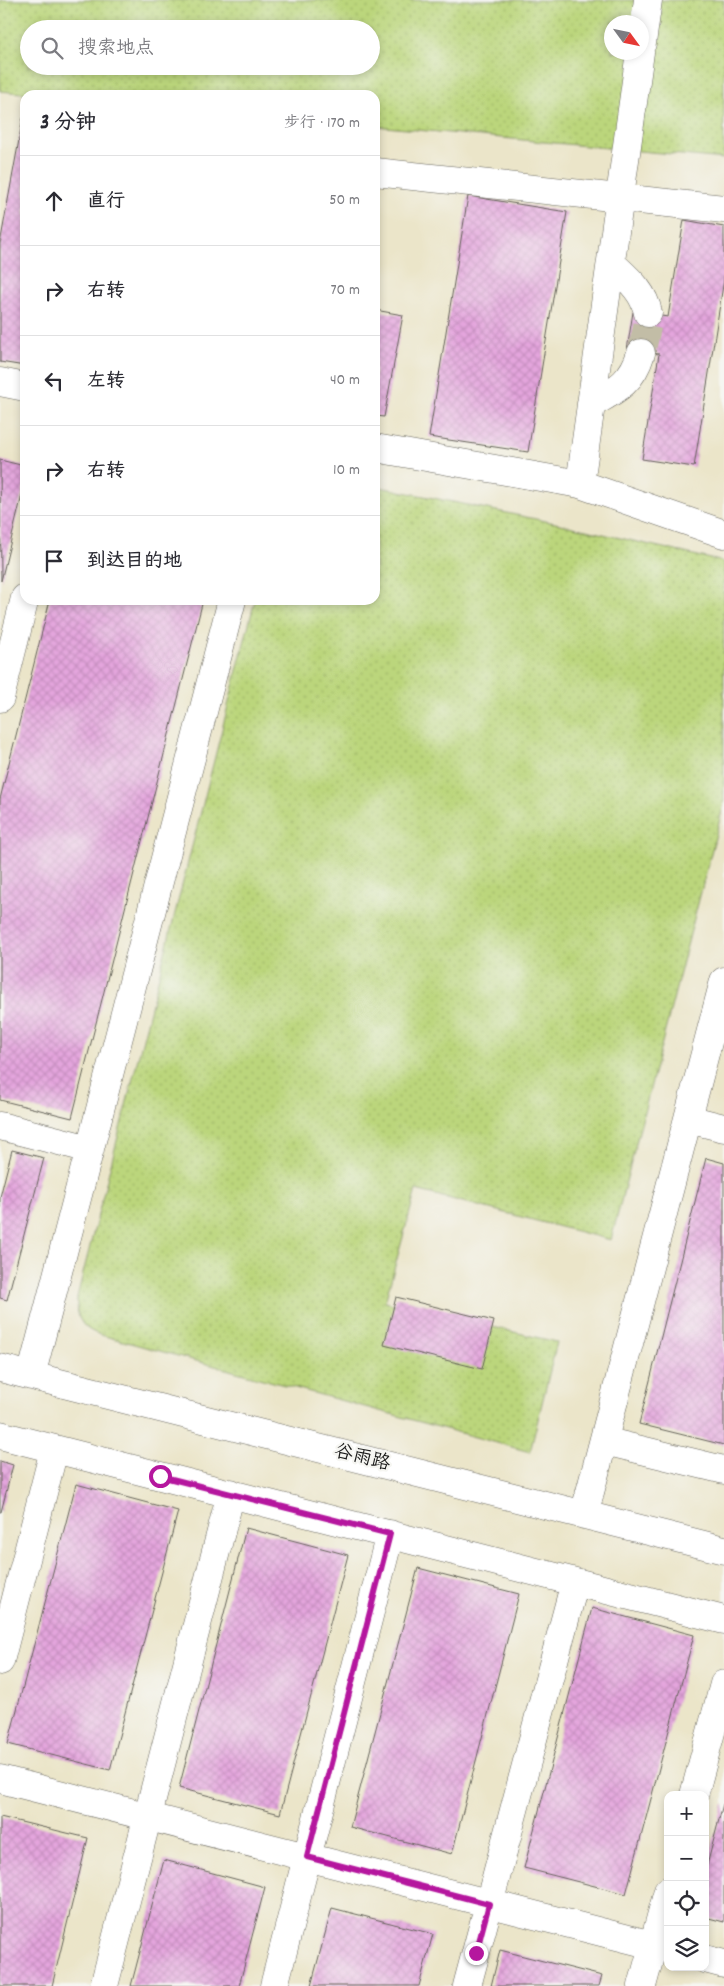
<!DOCTYPE html>
<html lang="zh">
<head>
<meta charset="utf-8">
<style>
  :root { --surface:#fff; --page:#f2f2f3; --text:#2b2b33; --muted:#7c7c81; --line:#e1e1e2 }
  body { margin:0; font-family:Dekko,"LXGW WenKai TC",sans-serif; background:var(--page); color:var(--text) }
  .controls { position:absolute; right:15px; bottom:15px; display:grid; overflow:hidden; border-radius:10px; box-shadow:0 2px 8px #0003 }
  .controls button { width:45px; height:45px; display:grid; place-items:center; padding:0; border:0; border-bottom:1px solid var(--line); background:var(--surface); color:var(--text); font:25px sans-serif }
  .compass { position:absolute; left:604px; top:15px; width:45px; height:45px; border-radius:50%; background:var(--surface); box-shadow:0 2px 8px #0003; rotate:123deg }
  .stop { position:absolute; width:15px; height:15px; margin:-11px; border:4px solid #b5179e; border-radius:50%; background:#fff }
  .stop.end { background:#b5179e; border-color:#fff; box-shadow:0 1px 5px #0008 }
  .list { margin:0; padding:0; list-style:none }
  h2 { display:flex; justify-content:space-between; align-items:center; height:65px; margin:0; padding:0 20px; font-size:21px }
  h2 small { font-size:16px; font-weight:400; color:var(--muted) }
  .list li { display:grid; grid-template-columns:32px 1fr auto; gap:15px; align-items:center; box-sizing:border-box; height:90px; padding:0 20px; border-top:1px solid var(--line) }
  .list b { display:block; font-size:19px; white-space:nowrap }
  .list em { font-size:16px; font-style:normal; color:var(--muted) }
  .icon { flex:none; width:28px; height:28px; fill:none; stroke:currentColor; stroke-width:2; stroke-linecap:round; stroke-linejoin:round }
  .map { position:relative; flex:none; width:724px; height:1986px; overflow:hidden }
  .search { position:absolute; background:var(--surface); box-shadow:0 2px 8px #0003; left:20px; top:20px; width:360px; height:55px; display:flex; align-items:center; gap:12px; box-sizing:border-box; padding:0 18px; border-radius:28px; color:var(--muted); font-size:19px }
  .panel { position:absolute; background:var(--surface); box-shadow:0 2px 8px #0003; left:20px; top:90px; width:360px; height:515px; border-radius:15px }
  .map>svg:first-child { display:block }
  .grass { fill:url(#grass-dots); stroke:#6c794c; fill-rule:evenodd }
  .building { fill:url(#building-cross-hatch) }
  .lines { fill:none; stroke-linecap:round; stroke-linejoin:round }
  .minor-tunnel { stroke:#c2bda6; stroke-width:28; stroke-dasharray:28 14; stroke-linecap:butt }
  .minor-casing { stroke:#646259; stroke-width:29 }
  .minor { stroke:#fff; stroke-width:28 }
  .route { stroke:#b5179e; stroke-width:6 }
  .labels { text-anchor:middle; dominant-baseline:central; stroke-width:4.5; stroke-linejoin:round; paint-order:stroke }
  .street-label { font-size:19px; fill:#1c1c1c; stroke:#f6f6f2 }
</style>
</head>
<body>
<div class="map">
<svg width="724" height="1986" viewBox="0 0 724 1986">
  <defs>
    <pattern id="grass-dots" width="8" height="8" patternUnits="userSpaceOnUse" patternTransform="scale(1.25)"><rect width="8" height="8" fill="#bbd67b"/><path d="M2 2h.1M6 6h.1" fill="none" stroke="#a0b76a" stroke-width="1.8" stroke-linecap="round"/></pattern>
    <pattern id="building-cross-hatch" width="8" height="8" patternUnits="userSpaceOnUse" patternTransform="scale(1.25)"><rect width="8" height="8" fill="#e4a5dd"/><path d="M0 0l8 8M0 8l8-8" fill="none" stroke="#c38dbd"/></pattern>
  </defs>
  <rect width="100%" height="100%" fill="#f6f6f2"/>
  <filter id="ink" filterUnits="userSpaceOnUse"><feTurbulence type="fractalNoise" baseFrequency=".02" numOctaves="2"/><feDisplacementMap in="SourceGraphic" scale="10" xChannelSelector="R" yChannelSelector="G"/><feConvolveMatrix kernelMatrix="1 2 1 2 8 2 1 2 1" color-interpolation-filters="sRGB"/></filter>
  <filter id="wash" filterUnits="userSpaceOnUse"><feTurbulence type="fractalNoise" baseFrequency=".0096" numOctaves="4" result="noise"/><feDisplacementMap in="SourceGraphic" scale="20" xChannelSelector="R" yChannelSelector="G"/><feGaussianBlur stdDeviation="1.12" result="paint"/><feColorMatrix in="noise" values="0 0 0 0 0 0 0 0 0 0 0 0 0 0 0 0 0 1.4 0 .05"/><feComposite in="paint" operator="in"/></filter>
  <g filter="url(#wash)">
    <rect width="100%" height="100%" fill="#ebe5c9"/>
    <!-- grass -->
    <path class="grass" d="M 0,0 L 724,0 L 724,159 L 375,126 L 375,95 L 44,95 L 0,91 ZM 612,22 L 642,22 L 642,52 L 612,52 ZM 29,29 L 371,29 L 371,66 L 29,66 Z
      M 375,486 L 560,524 L 724,562 L 724,803 L 611,1240 L 416,1190 L 385,1302 L 557,1342 L 530,1452 L 101,1335 C 81,1329 76,1318 77,1297 L 255,600 L 375,600 Z"/>
    <g id="blocks">
      <!-- building -->
      <path class="building" d="M 23,118 L 25,118 L 25,366 L 0,362 L 0,244 Z
        M 468,196 L 567,212 L 528,452 L 429,437 Z
        M 684,220 L 724,227 L 724,279 L 694,467 L 642,459 L 659,354 L 627,350 L 633,312 L 668,317 Z
        M 375,310 L 403,315 L 384,417 L 375,416 Z
        M 0,460 L 25,466 L 25,483 L 1,581 Z
        M 50,600 L 203,600 L 72,1118 L 0,1100 L 0,799 Z
        M 12,1150 L 44,1158 L 7,1300 L 0,1298 L 0,1197 Z
        M 706,1158 L 724,1163 L 724,1445 L 639,1424 Z
        M 396,1297 L 494,1321 L 482,1369 L 384,1345 Z
        M 0,1461 L 13,1465 L 1,1512 L 0,1512 Z
        M 76,1484 L 178,1511 L 110,1770 L 8,1744 Z
        M 246,1528 L 348,1555 L 280,1814 L 179,1788 Z
        M 418,1568 L 519,1594 L 452,1854 L 350,1827 Z
        M 592,1608 L 694,1635 L 626,1894 L 524,1868 Z
        M 723,1804 L 724,1804 L 724,1922 L 705,1917 L 705,1873 Z
        M 0,1817 L 88,1838 L 52,1986 L 0,1986 Z
        M 164,1860 L 265,1887 L 239,1986 L 131,1986 Z
        M 332,1908 L 433,1934 L 419,1986 L 311,1986 Z
        M 500,1950 L 602,1976 L 599,1986 L 491,1986 Z"/>
    </g>
  </g>
  <g filter="url(#ink)">
    <use href="#blocks" fill-opacity="0" stroke="#646259" stroke-width="1"/>
    <g class="lines">
      <!-- minor-tunnel -->
      <path class="minor-tunnel" d="M 641,353 L 648,323 L 648,313"/>
      <!-- minor casing -->
      <g class="minor-casing">
        <path id="minor" d="M 642,43 L 648,0
          M 375,172 L 724,209
          M 611,263 C 627,278 644,291 648,313
          M 0,382 L 25,387
          M 591,404 C 616,390 632,383 641,353
          M 375,448 L 580,484 L 724,534
          M 580,484 L 640,52
          M 0,698 L 25,598
          M 688,1119 L 724,1128
          M 0,1126 L 90,1149
          M 0,1368 L 724,1550
          M 31,1376 L 232,600
          M 0,1435 L 724,1620
          M 604,1441 L 724,1470
          M 584,1515 L 724,981
          M 0,1661 L 54,1450
          M 0,1779 L 668,1949
          M 694,1795 L 724,1684
          M 705,1959 L 724,1964
          M 104,1986 L 231,1493
          M 274,1986 L 390,1534
          M 467,1986 L 575,1582
          M 642,1986 L 668,1891"/>
      </g>
      <!-- minor -->
      <use href="#minor" class="minor"/>
    </g>
  </g>
  <g class="lines" filter="url(#ink)">
    <!-- route -->
    <path class="route" d="M 160,1476 L 390,1534 L 307,1857 L 489,1904 L 476,1953"/>
  </g>
  <g class="labels">
    <!-- street labels -->
    <g class="street-label">
      <text transform="translate(362 1459) rotate(14)">谷雨路</text>
    </g>
  </g>
</svg>
<div class="controls">
<button>+</button>
<button>−</button>
<button><svg class="icon" aria-label="locate" viewBox="0 0 24 24"><circle cx="12" cy="12" r="6"/><path d="M12 2v4M12 18v4M2 12h4M18 12h4"/></svg></button>
<button><svg class="icon" aria-label="layers" viewBox="0 0 24 24"><path d="M12 4l9 5-9 5-9-5zM3 14l9 5 9-5"/></svg></button>
</div>
<svg class="compass" viewBox="-18 -18 36 36"><path d="M0-13l5 13h-10z" fill="#e53935"/><path d="M0 13l5-13h-10z" fill="#7c7c81"/></svg>
<div class="stop" style="left:160px;top:1476px"></div>
<div class="stop end" style="left:476px;top:1953px"></div>
<div class="search"><svg class="icon" aria-label="search" viewBox="0 0 24 24"><circle cx="10" cy="10" r="6"/><path d="M15 15l6 6"/></svg>搜索地点</div>
<section class="panel">
<h2>3 分钟<small>步行 · 170 m</small></h2>
<ul class="list">
<li><svg class="icon" aria-label="ahead" viewBox="0 0 24 24"><path d="M12 20V5M6 11l6-6 6 6"/></svg><div><b>直行</b></div><em>50 m</em></li>
<li><svg class="icon" aria-label="right" viewBox="0 0 24 24"><path d="M7 20v-9h11M14 6l5 5-5 5"/></svg><div><b>右转</b></div><em>70 m</em></li>
<li><svg class="icon" aria-label="left" viewBox="0 0 24 24"><path d="M17 20v-9H6M10 6l-5 5 5 5"/></svg><div><b>左转</b></div><em>40 m</em></li>
<li><svg class="icon" aria-label="right" viewBox="0 0 24 24"><path d="M7 20v-9h11M14 6l5 5-5 5"/></svg><div><b>右转</b></div><em>10 m</em></li>
<li><svg class="icon" aria-label="arrive" viewBox="0 0 24 24"><path d="M6 21V4h12l-3 4 3 4H6"/></svg><div><b>到达目的地</b></div></li>
</ul>
</section>
</div>
</body>
</html>
